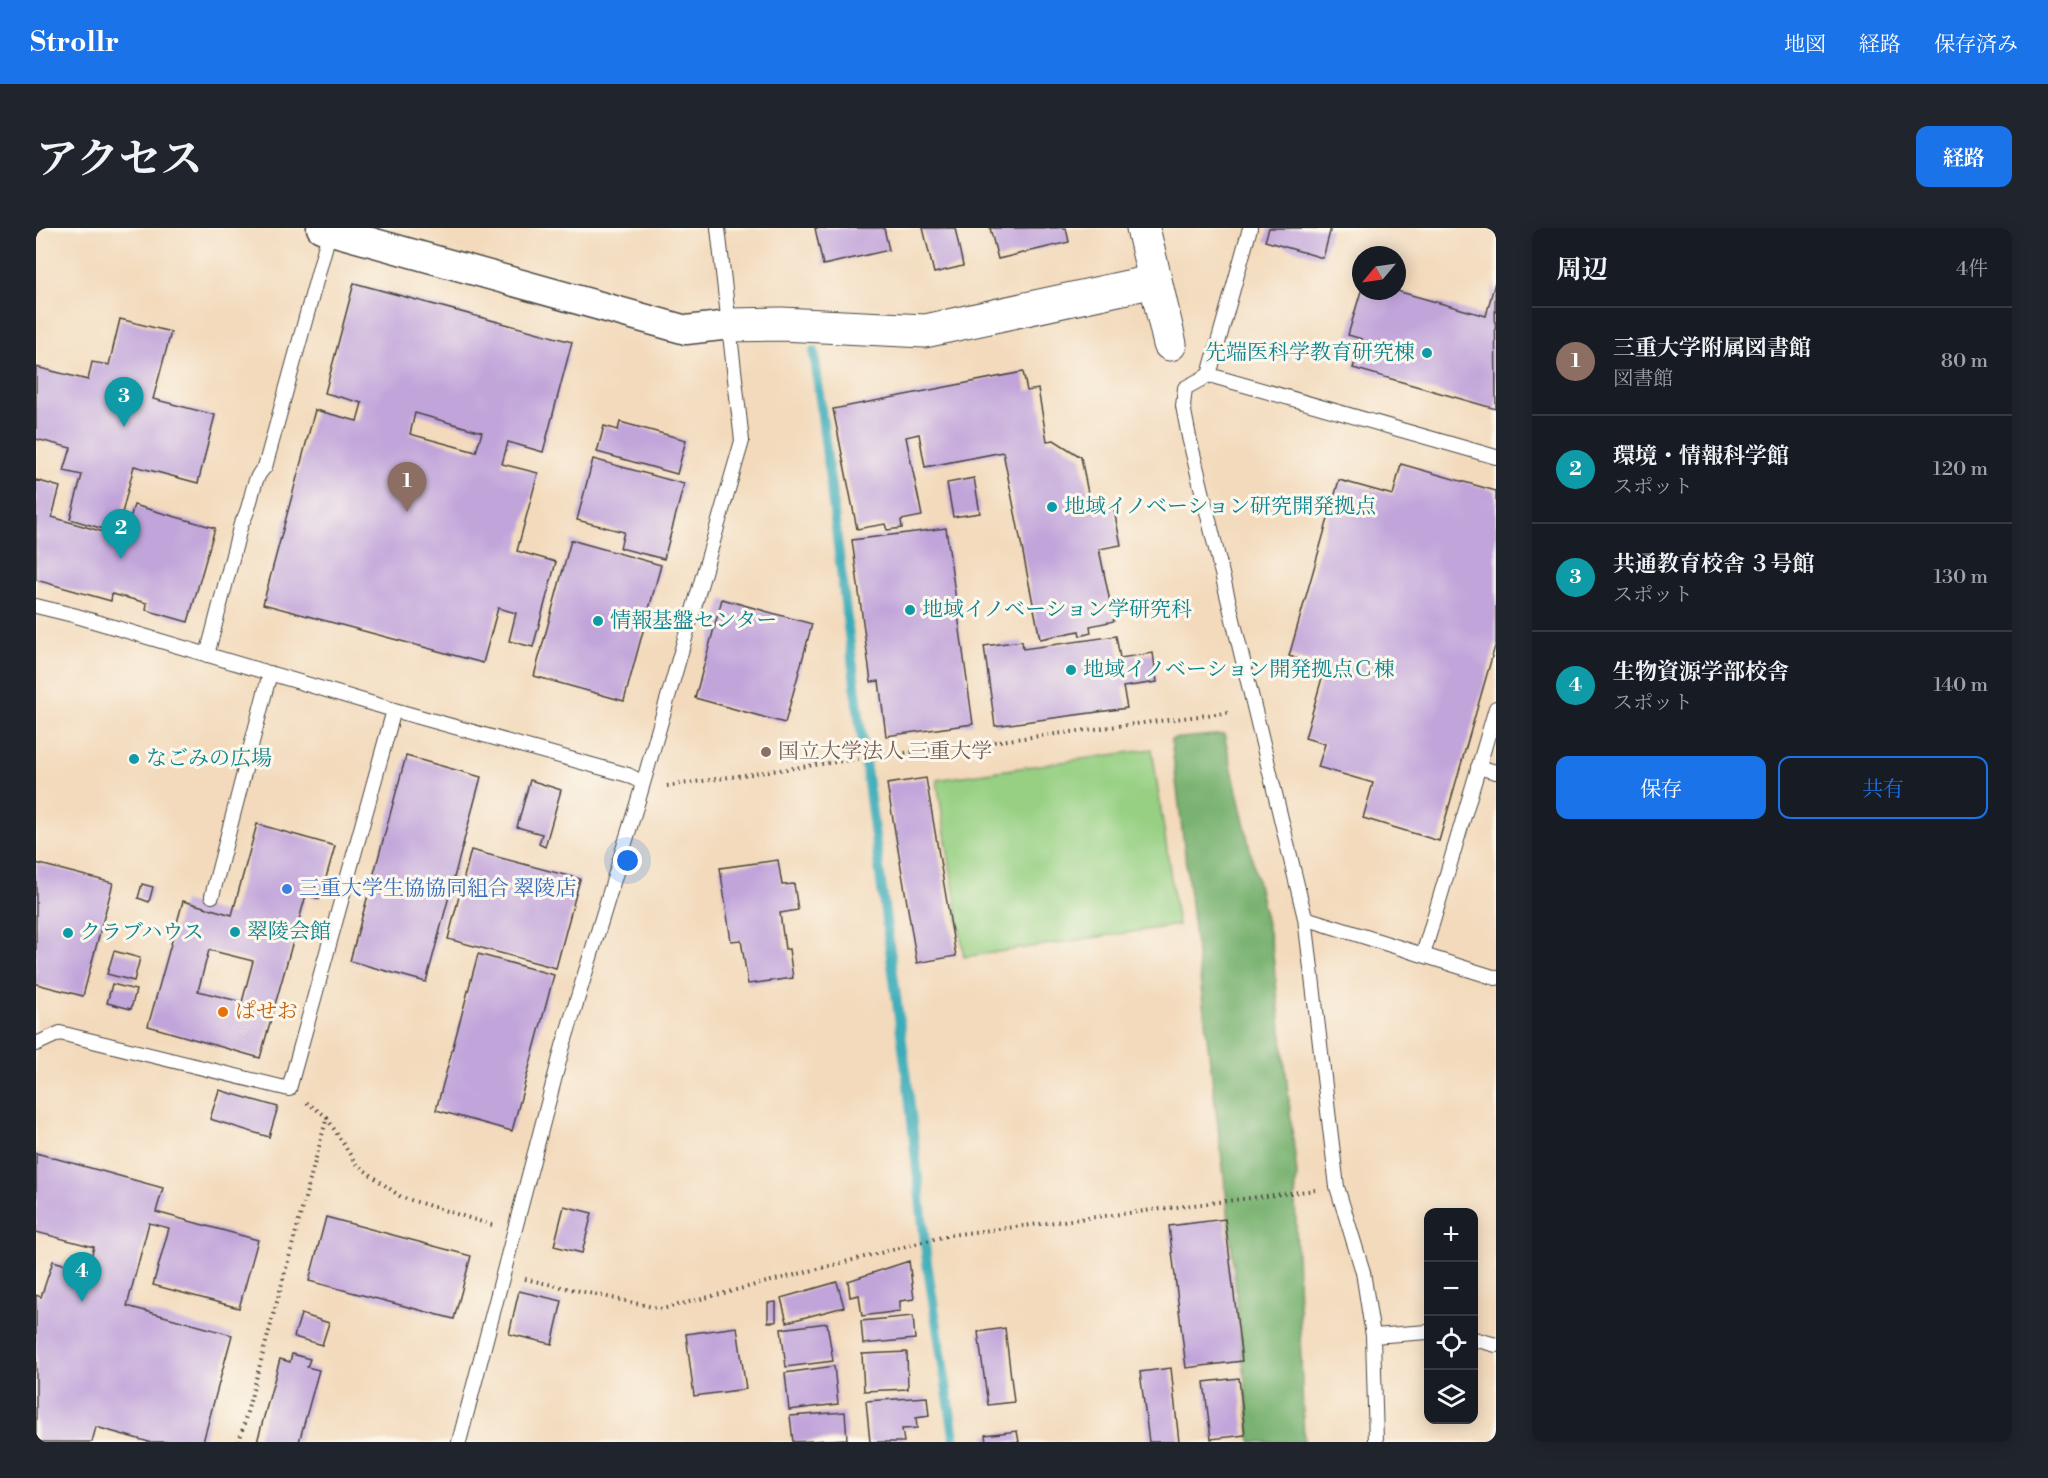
<!DOCTYPE html>
<html lang="ja">
<head>
<meta charset="utf-8">
<style>
  :root { --surface:#171b24; --page:#20242c; --text:#f1f3f6; --muted:#9ea1a6; --line:#363941; --accent:#1a73e8 }
  body { margin:0; font-family:"Libre Bodoni","Noto Serif JP",serif; background:var(--page); color:var(--text) }
  .controls { position:absolute; right:18px; bottom:18px; display:grid; overflow:hidden; border-radius:12px; box-shadow:0 3px 15px #0003 }
  .controls button { width:54px; height:54px; display:grid; place-items:center; padding:0; border:0; border-bottom:2px solid var(--line); background:var(--surface); color:var(--text); font:30px sans-serif }
  .compass { position:absolute; left:1316px; top:18px; width:54px; height:54px; border-radius:50%; background:var(--surface); box-shadow:0 3px 15px #0003; rotate:241deg }
  .you { position:absolute; left:592px; top:633px; width:21px; height:21px; margin:-15px; border:4px solid #fff; border-radius:50%; background:#1a73e8; box-shadow:0 0 0 9px #1a73e833 }
  .badge { display:grid; place-items:center; width:39px; height:39px; border-radius:50%; background:var(--accent); color:#fff; font-size:20px; font-weight:700 }
  .pin { position:absolute; translate:-50% -50px; filter:drop-shadow(0 2px 3px #0008) }
  .pin::after { content:''; position:absolute; top:32px; width:21px; height:18px; background:inherit; clip-path:polygon(0 0,100% 0,50% 100%) }
  .list { margin:0; padding:0; list-style:none }
  h2 { display:flex; justify-content:space-between; align-items:center; height:78px; margin:0; padding:0 24px; font-size:26px }
  h2 small { font-size:20px; font-weight:400; color:var(--muted) }
  .list li { display:grid; grid-template-columns:39px 1fr auto; gap:18px; align-items:center; box-sizing:border-box; height:108px; padding:0 24px; border-top:2px solid var(--line) }
  .list b { display:block; font-size:22px; white-space:nowrap }
  .list p { margin:0; font-size:20px; white-space:nowrap; color:var(--muted) }
  .list em { font-size:20px; font-style:normal; color:var(--muted) }
  .actions { display:flex; gap:12px; padding:18px 24px }
  .actions a { flex:1; padding:14px 0; border:2px solid var(--accent); border-radius:12px; text-align:center; font-size:21px; color:var(--accent) }
  .actions .main { background:var(--accent); color:#fff }
  .icon { flex:none; width:33px; height:33px; fill:none; stroke:currentColor; stroke-width:2; stroke-linecap:round; stroke-linejoin:round }
  .map { position:relative; flex:none; width:1460px; height:1214px; overflow:hidden; border-radius:12px }
  header { display:flex; align-items:center; gap:36px; box-sizing:border-box; height:84px; padding:0 30px; background:var(--accent); color:#fff }
  header strong { font-size:28px }
  nav { display:flex; gap:33px; margin-inline-start:auto; font-size:21px }
  .intro { display:flex; align-items:center; justify-content:space-between; box-sizing:border-box; height:144px; padding:0 36px }
  h1 { margin:0; font-size:42px }
  .button { padding:15px 27px; border-radius:12px; background:var(--accent); color:#fff; font-size:21px; font-weight:700 }
  main { display:flex; gap:36px; padding:0 36px }
  aside { flex:1; background:var(--surface); border-radius:12px; box-shadow:0 3px 15px #0003 }
  .map>svg:first-child { display:block }
  .green { fill:#97d083; stroke:#617e57; stroke-width:1.5 }
  .forest { fill:#79b271; stroke:#526e4e; stroke-width:1.5 }
  .lines { fill:none; stroke-linecap:round; stroke-linejoin:round }
  .stream { stroke:#3bacb8; stroke-width:10 }
  .building { fill:#c1a4da; fill-rule:evenodd }
  .service-casing { stroke:#494541; stroke-width:16 }
  .minor-casing { stroke:#494541; stroke-width:31 }
  .tertiary-casing { stroke:#494541; stroke-width:35 }
  .path { stroke:#494541; stroke-width:4; stroke-dasharray:1.5 4.5; stroke-linecap:butt }
  .service { stroke:#fff; stroke-width:14 }
  .minor { stroke:#fff; stroke-width:28 }
  .tertiary { stroke:#fff; stroke-width:33 }
  .culture-dot { fill:#0f9aa8; stroke:#fbf7ec; stroke-width:2 }
  .education-dot { fill:#8d6e63; stroke:#fbf7ec; stroke-width:2 }
  .shop-dot { fill:#3f7fe0; stroke:#fbf7ec; stroke-width:2 }
  .food-dot { fill:#e8710a; stroke:#fbf7ec; stroke-width:2 }
  .labels { text-anchor:middle; dominant-baseline:central; stroke-width:6; stroke-linejoin:round; paint-order:stroke }
  .culture-label { font-size:21px; fill:#0d838f; stroke:#fbf7ec; text-anchor:start }
  .education-label { font-size:21px; fill:#785e54; stroke:#fbf7ec; text-anchor:start }
  .shop-label { font-size:21px; fill:#366cbe; stroke:#fbf7ec; text-anchor:start }
  .food-label { font-size:21px; fill:#c56008; stroke:#fbf7ec; text-anchor:start }
</style>
</head>
<body>
<header>
<strong>Strollr</strong>
<nav><a>地図</a><a>経路</a><a>保存済み</a></nav>
</header>
<div class="intro"><h1>アクセス</h1><a class="button">経路</a></div>
<main>
<div class="map">
<svg width="1460" height="1214" viewBox="0 0 1460 1214">
  <rect width="100%" height="100%" fill="#fbf7ec"/>
  <filter id="ink" filterUnits="userSpaceOnUse"><feTurbulence type="fractalNoise" baseFrequency=".0167" numOctaves="2"/><feDisplacementMap in="SourceGraphic" scale="12" xChannelSelector="R" yChannelSelector="G"/><feConvolveMatrix kernelMatrix="1 2 1 2 8 2 1 2 1" color-interpolation-filters="sRGB"/></filter>
  <filter id="wash" filterUnits="userSpaceOnUse"><feTurbulence type="fractalNoise" baseFrequency=".008" numOctaves="4" result="noise"/><feDisplacementMap in="SourceGraphic" scale="24" xChannelSelector="R" yChannelSelector="G"/><feGaussianBlur stdDeviation="1.35" result="paint"/><feColorMatrix in="noise" values="0 0 0 0 0 0 0 0 0 0 0 0 0 0 0 0 0 1.4 0 .05"/><feComposite in="paint" operator="in"/></filter>
  <g filter="url(#wash)">
    <rect width="100%" height="100%" fill="#f3dabc"/>
    <!-- green -->
    <path class="green" d="M 1116,521 L 1142,697 L 928,729 L 901,552 Z"/>
    <!-- forest -->
    <path class="forest" d="M 1188,506 L 1236,718 L 1261,947 L 1259,970 L 1268,1214 L 1215,1214 L 1191,973 L 1135,511 Z"/>
    <g class="lines">
      <!-- stream -->
      <path class="stream" d="M 778,123 L 822,480 L 872,858 L 891,1035 L 919,1214"/>
    </g>
    <g id="blocks">
      <!-- building -->
      <path class="building" d="M 779,0 L 848,0 L 853,22 L 787,37 Z
        M 887,0 L 919,0 L 927,38 L 898,45 Z
        M 954,0 L 1030,0 L 1033,14 L 962,31 Z
        M 1233,0 L 1295,0 L 1287,30 L 1229,13 Z
        M 1459,54 L 1460,181 L 1317,140 L 1326,111 L 1312,107 L 1325,63 L 1338,66 L 1339,63 L 1361,63 L 1450,88 Z
        M 318,55 L 536,114 L 507,224 L 472,214 L 466,236 L 502,245 L 481,323 L 520,334 L 497,419 L 473,413 L 480,385 L 462,380 L 447,435 L 227,376 L 279,182 L 321,193 L 326,175 L 289,165 ZM 379,185 L 446,204 L 440,224 L 374,206 Z
        M 84,91 L 135,104 L 117,171 L 179,187 L 162,255 L 98,238 L 81,305 L 34,291 L 46,247 L 28,243 L 35,220 L 0,211 L 0,139 L 52,152 L 56,134 L 73,137 Z
        M 987,144 L 991,163 L 1002,161 L 1011,213 L 1018,212 L 1045,229 L 1055,281 L 1077,277 L 1085,317 L 1063,321 L 1078,393 L 1054,398 L 1055,405 L 1044,408 L 1043,403 L 1004,411 L 967,224 L 889,239 L 883,206 L 870,209 L 886,288 L 865,292 L 866,300 L 851,302 L 849,296 L 821,301 L 797,181 Z
        M 584,194 L 650,212 L 641,246 L 561,224 L 568,198 L 582,202 Z
        M 557,231 L 648,256 L 628,331 L 584,320 L 588,304 L 541,292 Z
        M 1365,236 L 1460,263 L 1460,415 L 1403,613 L 1327,590 L 1337,555 L 1282,539 L 1289,516 L 1269,510 L 1289,439 L 1253,428 L 1303,252 L 1357,267 Z
        M 938,250 L 944,285 L 917,289 L 911,255 Z
        M 0,252 L 24,259 L 16,289 L 88,310 L 98,277 L 179,300 L 152,394 L 110,382 L 111,375 L 76,366 L 75,373 L 0,352 Z
        M 910,300 L 937,496 L 850,508 L 843,453 L 835,454 L 816,312 Z
        M 535,312 L 625,337 L 588,473 L 498,448 Z
        M 686,371 L 776,396 L 749,495 L 659,470 Z
        M 1080,408 L 1084,430 L 1117,425 L 1121,454 L 1087,459 L 1091,480 L 959,498 L 948,418 L 986,413 L 987,421 Z
        M 370,528 L 445,549 L 390,754 L 314,733 Z
        M 890,550 L 920,728 L 881,735 L 851,556 Z
        M 494,552 L 525,562 L 509,619 L 503,616 L 506,606 L 481,599 Z
        M 221,596 L 299,618 L 284,671 L 270,667 L 224,830 L 112,798 L 147,673 L 196,687 ZM 173,722 L 217,733 L 206,774 L 162,763 Z
        M 435,622 L 544,651 L 520,740 L 412,711 Z
        M 742,632 L 746,657 L 758,656 L 762,682 L 744,685 L 749,721 L 753,721 L 757,750 L 712,756 L 705,712 L 695,713 L 684,640 Z
        M 0,635 L 77,655 L 47,768 L 0,756 Z
        M 106,656 L 117,659 L 113,674 L 102,670 Z
        M 78,723 L 104,730 L 98,753 L 71,746 Z
        M 442,726 L 518,747 L 476,903 L 400,882 Z
        M 76,756 L 100,762 L 95,781 L 71,775 Z
        M 183,862 L 242,879 L 233,909 L 174,891 Z
        M 0,925 L 127,960 L 120,984 L 222,1012 L 203,1080 L 117,1057 L 133,1000 L 113,995 L 91,1078 L 196,1107 L 167,1214 L 113,1214 L 60,1199 L 56,1214 L 0,1214 L 0,1067 L 5,1069 L 17,1033 L 51,1043 L 58,1019 L 0,1004 Z
        M 528,978 L 556,985 L 546,1025 L 518,1018 Z
        M 290,989 L 435,1028 L 418,1091 L 273,1053 Z
        M 1189,991 L 1206,1133 L 1150,1140 L 1133,998 Z
        M 873,1033 L 878,1071 L 864,1073 L 864,1083 L 826,1088 L 823,1067 L 814,1069 L 812,1053 Z
        M 801,1054 L 808,1079 L 751,1094 L 745,1070 Z
        M 483,1063 L 526,1073 L 516,1116 L 473,1106 Z
        M 740,1074 L 740,1094 L 732,1094 L 732,1075 Z
        M 265,1086 L 293,1095 L 286,1117 L 258,1109 Z
        M 877,1088 L 879,1111 L 827,1116 L 825,1093 Z
        M 791,1095 L 797,1133 L 750,1139 L 745,1101 Z
        M 701,1099 L 710,1161 L 658,1168 L 650,1106 Z
        M 969,1100 L 978,1174 L 952,1177 L 942,1104 Z
        M 871,1124 L 872,1161 L 828,1163 L 826,1126 Z
        M 256,1126 L 274,1131 L 271,1139 L 283,1142 L 263,1214 L 221,1214 L 244,1131 L 254,1134 Z
        M 798,1138 L 802,1176 L 753,1182 L 749,1145 Z
        M 1135,1140 L 1143,1214 L 1113,1214 L 1104,1144 Z
        M 1203,1150 L 1209,1207 L 1175,1211 L 1168,1154 Z
        M 891,1169 L 893,1188 L 880,1190 L 881,1200 L 866,1201 L 868,1214 L 834,1214 L 830,1173 Z
        M 809,1184 L 811,1211 L 757,1214 L 754,1188 Z
        M 981,1203 L 983,1214 L 950,1214 L 949,1207 Z"/>
    </g>
  </g>
  <g filter="url(#ink)">
    <use href="#blocks" fill-opacity="0" stroke="#494541" stroke-width="1.5"/>
    <g class="lines">
      <!-- service casing -->
      <g class="service-casing">
        <path id="service" d="M 1173,147 L 1214,0
          M 0,378 L 37,387 L 358,482 L 592,547 L 607,555
          M 171,427 L 205,296 C 217,279 214,252 229,239 L 294,2
          M 1442,539 L 1460,544
          M 176,668 L 234,445
          M 1269,690 L 1387,727 L 1460,480
          M 1387,727 L 1460,750
          M 0,816 L 24,805 L 253,861 L 358,482
          M 1337,1108 L 1392,1104
          M 1438,1111 L 1460,1117
          M 423,1214 L 527,818 L 604,566 L 706,213 L 682,0
          M 1340,1214 L 1337,1108 L 1327,1044 L 1301,959 L 1269,690 L 1153,209 L 1147,178 L 1149,160 L 1173,147 L 1460,229"/>
      </g>
      <!-- minor casing -->
      <g class="minor-casing">
        <path id="minor" d="M 285,0 L 650,102 L 694,97"/>
      </g>
      <!-- tertiary casing -->
      <g class="tertiary-casing">
        <path id="tertiary" d="M 1107,0 L 1134,116
          M 694,97 L 745,96 L 889,103 L 1119,53"/>
      </g>
      <!-- path -->
      <path class="path" d="M 631,558 L 828,530 L 1195,484
        M 291,890 L 320,936 L 365,969 L 456,997
        M 489,1051 L 626,1081 L 914,1007 L 1279,962
        M 203,1214 L 291,889 L 270,874"/>
      <!-- service -->
      <use href="#service" class="service"/>
      <!-- minor -->
      <use href="#minor" class="minor"/>
      <!-- tertiary -->
      <use href="#tertiary" class="tertiary"/>
    </g>
  </g>
  <!-- markers -->
  <g class="culture-dot">
    <circle cx="1391" cy="125" r="6"/>
    <circle cx="1016" cy="279" r="6"/>
    <circle cx="874" cy="382" r="6"/>
    <circle cx="562" cy="393" r="6"/>
    <circle cx="1035" cy="442" r="6"/>
    <circle cx="98" cy="531" r="6"/>
    <circle cx="199" cy="704" r="6"/>
    <circle cx="32" cy="705" r="6"/>
  </g>
  <circle class="education-dot" cx="730" cy="524" r="6"/>
  <circle class="shop-dot" cx="251" cy="661" r="6"/>
  <circle class="food-dot" cx="187" cy="784" r="6"/>
  <g class="labels">
    <!-- culture labels -->
    <g class="culture-label">
      <text x="1379" y="125" text-anchor="end">先端医科学教育研究棟</text>
      <text x="1028" y="279">地域イノベーション研究開発拠点</text>
      <text x="886" y="382">地域イノベーション学研究科</text>
      <text x="574" y="393">情報基盤センター</text>
      <text x="1047" y="442">地域イノベーション開発拠点Ｃ棟</text>
      <text x="110" y="531">なごみの広場</text>
      <text x="211" y="704">翠陵会館</text>
      <text x="44" y="705">クラブハウス</text>
    </g>
    <!-- education labels -->
    <g class="education-label">
      <text x="742" y="524">国立大学法人 三重大学</text>
    </g>
    <!-- shop labels -->
    <g class="shop-label">
      <text x="263" y="661">三重大学生協協同組合 翠陵店</text>
    </g>
    <!-- food labels -->
    <g class="food-label">
      <text x="199" y="784">ぱせお</text>
    </g>
  </g>
</svg>
<div class="controls">
<button>+</button>
<button>−</button>
<button><svg class="icon" aria-label="locate" viewBox="0 0 24 24"><circle cx="12" cy="12" r="6"/><path d="M12 2v4M12 18v4M2 12h4M18 12h4"/></svg></button>
<button><svg class="icon" aria-label="layers" viewBox="0 0 24 24"><path d="M12 4l9 5-9 5-9-5zM3 14l9 5 9-5"/></svg></button>
</div>
<svg class="compass" viewBox="-18 -18 36 36"><path d="M0-13l5 13h-10z" fill="#e53935"/><path d="M0 13l5-13h-10z" fill="#9ea1a6"/></svg>
<div class="you"></div>
<div class="pin badge" style="left:371px;top:284px;background:#8d6e63">1</div>
<div class="pin badge" style="left:85px;top:331px;background:#0f9aa8">2</div>
<div class="pin badge" style="left:88px;top:199px;background:#0f9aa8">3</div>
<div class="pin badge" style="left:46px;top:1074px;background:#0f9aa8">4</div>
</div>
<aside>
<h2>周辺<small>4件</small></h2>
<ul class="list">
<li><span class="badge" style="background:#8d6e63">1</span><div><b>三重大学附属図書館</b><p>図書館</p></div><em>80 m</em></li>
<li><span class="badge" style="background:#0f9aa8">2</span><div><b>環境・情報科学館</b><p>スポット</p></div><em>120 m</em></li>
<li><span class="badge" style="background:#0f9aa8">3</span><div><b>共通教育校舎 ３号館</b><p>スポット</p></div><em>130 m</em></li>
<li><span class="badge" style="background:#0f9aa8">4</span><div><b>生物資源学部校舎</b><p>スポット</p></div><em>140 m</em></li>
</ul>
<div class="actions"><a class="main">保存</a><a>共有</a></div>
</aside>
</main>
</body>
</html>
